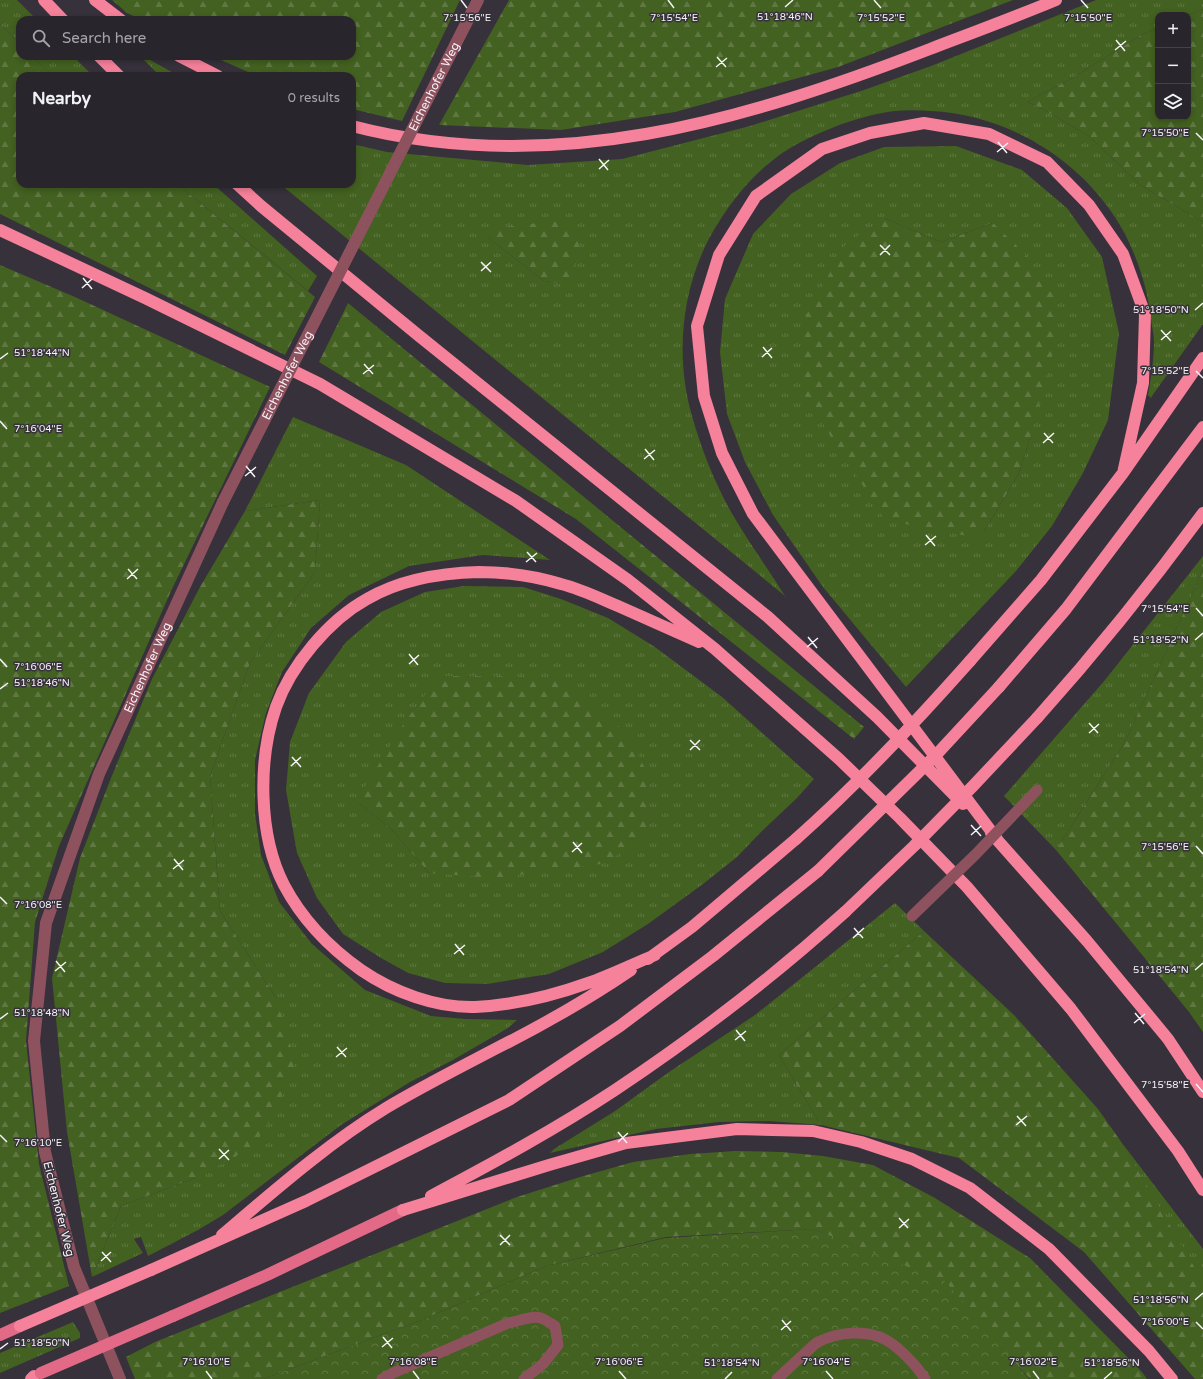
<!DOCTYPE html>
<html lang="en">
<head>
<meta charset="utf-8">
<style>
  :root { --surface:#28252c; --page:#302d34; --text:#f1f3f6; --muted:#a5a5a9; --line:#444248 }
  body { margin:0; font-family:"Varela Round",sans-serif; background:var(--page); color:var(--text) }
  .controls { position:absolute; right:12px; top:12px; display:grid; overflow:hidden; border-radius:8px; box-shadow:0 2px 6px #0003 }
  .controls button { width:36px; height:36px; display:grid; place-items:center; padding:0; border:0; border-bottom:1px solid var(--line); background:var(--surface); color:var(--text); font:20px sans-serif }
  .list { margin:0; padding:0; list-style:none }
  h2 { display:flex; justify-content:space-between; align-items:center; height:52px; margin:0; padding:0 16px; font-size:17px }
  h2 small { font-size:13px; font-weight:400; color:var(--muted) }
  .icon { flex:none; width:22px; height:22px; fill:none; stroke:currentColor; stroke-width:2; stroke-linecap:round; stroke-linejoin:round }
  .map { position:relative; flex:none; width:1203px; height:1379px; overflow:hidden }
  .search { position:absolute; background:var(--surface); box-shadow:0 2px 6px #0003; left:16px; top:16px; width:340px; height:44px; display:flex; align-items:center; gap:10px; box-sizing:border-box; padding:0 14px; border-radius:12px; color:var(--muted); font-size:15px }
  .panel { position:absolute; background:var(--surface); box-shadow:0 2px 6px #0003; left:16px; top:72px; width:340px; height:116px; border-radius:12px }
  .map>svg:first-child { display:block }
  .grass { fill:url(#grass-tufts); fill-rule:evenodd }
  .forest { fill:url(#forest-firs) }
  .park { fill:url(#park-crowns) }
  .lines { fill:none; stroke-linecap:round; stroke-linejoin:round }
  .lane { stroke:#8d525e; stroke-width:11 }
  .street { stroke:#8d525e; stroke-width:12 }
  .primary { stroke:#e36a86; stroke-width:12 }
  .highway { stroke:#f5819a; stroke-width:12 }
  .lane-bridge { stroke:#8d525e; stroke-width:11 }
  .street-bridge { stroke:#8d525e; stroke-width:12 }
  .primary-bridge { stroke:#e36a86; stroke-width:12 }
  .highway-bridge { stroke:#f5819a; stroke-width:12 }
  .ticks { fill:none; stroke:#f5f2f8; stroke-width:1.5 }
  .labels { text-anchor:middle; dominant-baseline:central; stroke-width:3; stroke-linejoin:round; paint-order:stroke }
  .street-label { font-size:12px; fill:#f5f2f8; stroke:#36313a }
  .ticks-label { font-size:10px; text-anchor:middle; fill:#f5f2f8; stroke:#36313a; stroke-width:3; stroke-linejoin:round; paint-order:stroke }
</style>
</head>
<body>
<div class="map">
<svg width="1203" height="1379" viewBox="0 0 1203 1379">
  <defs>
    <pattern id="grass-tufts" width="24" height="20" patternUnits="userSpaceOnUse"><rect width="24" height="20" fill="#436120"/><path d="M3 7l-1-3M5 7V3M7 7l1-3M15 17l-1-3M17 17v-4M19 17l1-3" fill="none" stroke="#5f7841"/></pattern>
    <pattern id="forest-firs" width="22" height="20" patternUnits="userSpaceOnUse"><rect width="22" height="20" fill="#436120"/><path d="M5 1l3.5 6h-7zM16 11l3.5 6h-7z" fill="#5f7841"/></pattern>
    <pattern id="park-crowns" width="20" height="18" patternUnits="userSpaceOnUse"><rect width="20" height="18" fill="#436120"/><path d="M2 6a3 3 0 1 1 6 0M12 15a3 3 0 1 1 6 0" fill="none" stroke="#5f7841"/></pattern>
  </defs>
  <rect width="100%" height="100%" fill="#36313a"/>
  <!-- grass -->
  <path class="grass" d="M 0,0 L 17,0 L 37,20 L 20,20 L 20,44 L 0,24 Z
    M 1096,0 L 1203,0 L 1203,9 L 1188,15 L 1158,15 L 1158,28 L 1143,34 L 1069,80 L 1027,102 L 1041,108 L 1089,136 L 1140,185 L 1203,222 L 1203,324 L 1152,396 L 1151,398 L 1148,395 C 1151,378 1154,359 1154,342 C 1154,335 1152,327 1151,320 C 1148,290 1139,262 1125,234 C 1087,163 1011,115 931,111 C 919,110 906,110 894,111 C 873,114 851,120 832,128 C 809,137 786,148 767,165 C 744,184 726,209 711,235 C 681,290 675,357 692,416 C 701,448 714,481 730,510 C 747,540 767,567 785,596 L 280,184 L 352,184 L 352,144 L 387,152 L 528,165 L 622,159 L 750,126 L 864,90 L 931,66 ZM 486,236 L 570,284 L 544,281 Z
    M 32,56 L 73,56 L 93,76 L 53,76 Z
    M 140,56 L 143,56 L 179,76 L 160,76 Z
    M 956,146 L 1022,170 L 1067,208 L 1102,257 L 1119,333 L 1108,420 L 1083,473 L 1052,526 L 1016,571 L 906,687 L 823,587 L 773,515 L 745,462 L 727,414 L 720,352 L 725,299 L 753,234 L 791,194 L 840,163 L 884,147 ZM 884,218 L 941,242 L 993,223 L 1030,438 L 1019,473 L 980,538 Z
    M 177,184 L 213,184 L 317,276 L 308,291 Z
    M 293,417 L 406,465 L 550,560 L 483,555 L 409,566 L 349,595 L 311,628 L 282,672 L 266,713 L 255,760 L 255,814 L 261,855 L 279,902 L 312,944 L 365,990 L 431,1016 L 466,1019 L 517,1020 L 508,1028 L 453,1060 L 410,1082 L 341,1125 L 223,1215 L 198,1230 L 148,1256 L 141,1237 L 134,1239 L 143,1253 L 92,1277 L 121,1206 L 195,1178 L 276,998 L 220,911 L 210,776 L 250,663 L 315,572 L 320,500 L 245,511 Z
    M 1203,556 L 1203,570 L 1125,742 L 1056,850 L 1004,796 L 1105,680 Z
    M 464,586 L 523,587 L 561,599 L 608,618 L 655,647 L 722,697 L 814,779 L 797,798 L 761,832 L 737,857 L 703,884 L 648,924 L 603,952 L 549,974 L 487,984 L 445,983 L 408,973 L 381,958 L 343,934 L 317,898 L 297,853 L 286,790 L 290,742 L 309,693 L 346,642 L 381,612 L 425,592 ZM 356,801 L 602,864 L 429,873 L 392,830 Z
    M 895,903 L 924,931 L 779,1055 L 821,1125 L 769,1121 L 719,1122 L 656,1129 L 550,1153 L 554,1149 L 615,1111 L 669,1072 L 755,1015 Z
    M 1122,1143 L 1203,1249 L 1203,1285 Z
    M 73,1322 L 80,1333 L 80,1338 L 0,1373 L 0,1353 Z"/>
  <!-- forest -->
  <path class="forest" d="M 112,0 L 460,0 L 402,121 L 352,109 L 352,76 L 257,76 L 212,56 L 352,56 L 352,20 L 142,20 L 127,13 Z
    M 509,0 L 1013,0 L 838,67 L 675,112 L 561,130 L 439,125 Z
    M 1203,9 L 1203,222 L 1140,185 L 1089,136 L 1041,108 L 1027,102 L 1069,80 L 1143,34 L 1158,28 L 1158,117 L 1188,117 L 1188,15 Z
    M 0,24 L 20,44 L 20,56 L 32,56 L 53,76 L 20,76 L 20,184 L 177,184 L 315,297 L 285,355 L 0,214 Z
    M 884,218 L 941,242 L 993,223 L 1025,254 L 1057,301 L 1052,354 L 1030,438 L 1019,473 L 980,538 L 916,527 L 883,517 L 800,388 L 803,321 L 846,244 Z
    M 571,220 L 580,248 L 570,285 L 544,281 L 486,236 L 493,228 Z
    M 0,265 L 75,297 L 270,387 L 171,591 L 59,846 L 35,922 L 26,1041 L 39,1164 L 69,1286 L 0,1313 Z
    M 348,303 L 864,727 L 854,739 L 576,519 L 319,362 Z
    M 320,500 L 315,572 L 250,663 L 210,776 L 220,911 L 276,998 L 295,1062 L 275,1112 L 253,1147 L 195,1178 L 121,1206 L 92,1277 L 67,1132 L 52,978 L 80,858 L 111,778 L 152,679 L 200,587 L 245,511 Z
    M 1203,570 L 1203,1032 L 1189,1012 L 1056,850 L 1125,742 Z
    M 439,676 L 557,677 L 628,734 L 650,779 L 648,837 L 602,864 L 495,878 L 429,873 L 392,830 L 356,801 L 405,722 Z
    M 924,931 L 1014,1015 L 1098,1109 L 1122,1143 L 1203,1282 L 1203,1379 L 1195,1379 L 1084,1252 L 959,1158 L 821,1125 L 779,1055 Z
    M 735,1151 L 782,1152 L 823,1156 L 873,1165 L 935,1198 L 1030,1258 L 1142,1372 L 1147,1379 L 1030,1379 L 941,1282 L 813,1229 L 666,1237 L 546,1266 L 424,1319 L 263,1379 L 135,1379 L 126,1357 L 155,1342 L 517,1197 L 580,1177 L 633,1162 L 690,1154 Z"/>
  <!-- park -->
  <path class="park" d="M 813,1229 L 946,1282 L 1029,1379 L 263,1379 L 424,1319 L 546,1266 L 665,1238 Z"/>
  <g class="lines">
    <!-- lane -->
    <path class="lane" d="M 382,1379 L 393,1373 L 508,1323 C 518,1322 531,1315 541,1318 C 546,1320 551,1324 555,1326 L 558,1345 L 543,1364 L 524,1379
      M 777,1379 C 786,1371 795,1362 804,1354 C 809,1350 813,1345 818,1342 C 838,1332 866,1329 886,1340 C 899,1347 917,1366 925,1379"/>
    <!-- street -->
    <path class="street" id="s1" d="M 120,1379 L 74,1267 L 45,1152 L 34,1041 L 46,923 L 99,774 L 223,502"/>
    <!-- primary -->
    <path class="primary" d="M 173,1316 L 267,1275 L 403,1210
      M 0,1335 L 20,1326"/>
    <!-- highway -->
    <path class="highway" d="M 44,0 L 63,20
      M 95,0 L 121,20
      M 99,56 L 119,76
      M 179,56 L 218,76
      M 352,126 C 552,178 743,121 930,49 C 972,33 1015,17 1056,0
      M 237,184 L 261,206 L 418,335 L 768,617 L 877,717 L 963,804
      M 0,230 L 145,298 L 320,384 L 516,501 L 628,580 L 715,649 L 839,759 L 900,818 L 967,887 L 1071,1009 L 1178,1151 L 1203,1190
      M 970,661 L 1041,580 L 1123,473 L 1203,358
      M 999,687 L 1066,609 L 1203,427
      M 1037,718 C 1096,652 1151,584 1203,513
      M 991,833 L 1087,941 L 1168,1039 L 1203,1092
      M 997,839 L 753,514 L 722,453 L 704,396 L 697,326 L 719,255 L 756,196 L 822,149 L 870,133 L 924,123 L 989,134 L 1047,162 L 1089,205 L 1123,254 L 1145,314 L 1143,383 L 1123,473
      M 655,955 C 633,964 611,975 588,983 C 552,996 514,1005 475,1007 C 436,1008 393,992 361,970 C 330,948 302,919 284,885 C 258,835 258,759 276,707 C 291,665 329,620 367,599 C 401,579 441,573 479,572 C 506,572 535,576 561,584 C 581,589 599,598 618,606 C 645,618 672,630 699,642
      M 648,959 L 692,927 L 796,839
      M 431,1196 C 493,1163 556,1129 615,1090 C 696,1036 773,977 845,912
      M 403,1210 L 549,1165 L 626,1143 L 737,1129 L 813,1131 L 861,1142 L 912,1159 L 970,1188 L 1049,1249 L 1149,1351 L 1172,1379
      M 222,1235 C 275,1190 327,1144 386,1108 C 421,1087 457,1069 493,1050 C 541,1026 587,1000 631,970
      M 151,1270 L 306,1201 L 509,1100 L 620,1026 L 713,956 L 818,871
      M 31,1379 L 34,1376"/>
    <!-- lane-bridge -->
    <path class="lane-bridge" d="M 912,916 L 976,854 L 1037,790"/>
    <!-- street-bridge -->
    <path class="street-bridge" id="s2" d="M 223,502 L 478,0"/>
    <!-- primary-bridge -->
    <path class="primary-bridge" d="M 41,1373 L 173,1316"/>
    <!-- highway-bridge -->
    <path class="highway-bridge" d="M 796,839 C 858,784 915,723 970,661
      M 818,871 L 936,755 L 999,687
      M 845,912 L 914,846 L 973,786 L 1037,718
      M 20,1326 L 151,1270"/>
  </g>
  <!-- ticks -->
  <path class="ticks" d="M 461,0 L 467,8M 668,0 L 674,8M 874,0 L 881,8M 1081,0 L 1088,8M 785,7 L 793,0M 1116,40 L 1125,51M 1115,50 L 1126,41M 717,57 L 726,67M 716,67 L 727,58M 1196,133 L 1203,140M 998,142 L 1007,153M 997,152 L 1008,143M 599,159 L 608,170M 599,169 L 609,160M 880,245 L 890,255M 880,255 L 890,245M 481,262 L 491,272M 481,271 L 491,262M 83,278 L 92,289M 82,288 L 92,279M 1195,310 L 1203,303M 1161,330 L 1171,341M 1161,340 L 1171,331M 763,347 L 772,358M 762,357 L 772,348M 0,359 L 8,353M 364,364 L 373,374M 1196,371 L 1203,378M 363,374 L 374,365M 0,421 L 7,429M 1044,433 L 1053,443M 1043,443 L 1054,433M 645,449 L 654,460M 644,459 L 655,450M 246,466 L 255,477M 245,476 L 256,467M 926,535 L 935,546M 925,545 L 936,536M 527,552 L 536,562M 526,562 L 537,553M 128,569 L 137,579M 127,579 L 138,569M 1196,608 L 1203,616M 808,637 L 817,648M 1195,640 L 1203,633M 807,647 L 818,638M 409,654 L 418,665M 0,659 L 7,667M 409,664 L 419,655M 0,689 L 8,683M 1089,723 L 1098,733M 1089,733 L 1099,724M 690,740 L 700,750M 690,750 L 700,740M 292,757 L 301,767M 291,766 L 301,757M 971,825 L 981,836M 971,835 L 981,826M 573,842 L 582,853M 1196,846 L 1203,854M 572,852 L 582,843M 174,859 L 183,870M 173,869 L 184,860M 0,897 L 7,904M 854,928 L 863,938M 853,938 L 864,928M 455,944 L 464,955M 454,954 L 465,945M 56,961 L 65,972M 1195,970 L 1203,963M 55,971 L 66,962M 1135,1013 L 1144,1024M 0,1019 L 8,1013M 1134,1023 L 1145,1014M 736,1030 L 745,1041M 735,1040 L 746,1031M 337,1047 L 346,1057M 336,1057 L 347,1048M 1196,1084 L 1203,1092M 1017,1116 L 1026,1126M 1016,1125 L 1027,1116M 618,1132 L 627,1143M 0,1135 L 7,1142M 618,1142 L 628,1133M 219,1149 L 229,1160M 219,1159 L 229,1150M 899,1218 L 908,1228M 899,1228 L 909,1219M 500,1235 L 510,1245M 500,1245 L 510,1235M 102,1252 L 111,1262M 101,1261 L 111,1252M 1195,1300 L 1203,1293M 782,1320 L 791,1331M 1196,1322 L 1203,1329M 781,1330 L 791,1321M 383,1337 L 392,1348M 382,1347 L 393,1338M 0,1349 L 8,1343M 206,1371 L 212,1379M 413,1371 L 419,1379M 619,1371 L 626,1379M 826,1371 L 833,1379M 1033,1371 L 1039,1379M 725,1379 L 732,1372M 1104,1379 L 1112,1372"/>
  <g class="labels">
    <!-- street labels -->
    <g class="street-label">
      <text stroke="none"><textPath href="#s2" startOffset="466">Eichenhofer Weg</textPath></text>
      <text stroke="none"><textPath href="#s2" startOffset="142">Eichenhofer Weg</textPath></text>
      <text stroke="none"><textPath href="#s1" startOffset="745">Eichenhofer Weg</textPath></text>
      <text transform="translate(59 1209) rotate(76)">Eichenhofer Weg</text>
    </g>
  </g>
  <g class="ticks-label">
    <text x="785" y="20">51°18'46"N</text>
    <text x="467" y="21">7°15'56"E</text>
    <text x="674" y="21">7°15'54"E</text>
    <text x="881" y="21">7°15'52"E</text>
    <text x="1088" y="21">7°15'50"E</text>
    <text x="1165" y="136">7°15'50"E</text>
    <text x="1161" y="313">51°18'50"N</text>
    <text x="42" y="356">51°18'44"N</text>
    <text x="1165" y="374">7°15'52"E</text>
    <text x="38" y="432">7°16'04"E</text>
    <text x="1165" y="612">7°15'54"E</text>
    <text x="1161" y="643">51°18'52"N</text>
    <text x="38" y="670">7°16'06"E</text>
    <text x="42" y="686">51°18'46"N</text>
    <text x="1165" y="850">7°15'56"E</text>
    <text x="38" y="908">7°16'08"E</text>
    <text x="1161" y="973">51°18'54"N</text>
    <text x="42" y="1016">51°18'48"N</text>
    <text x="1165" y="1088">7°15'58"E</text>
    <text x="38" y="1146">7°16'10"E</text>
    <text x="1161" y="1303">51°18'56"N</text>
    <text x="1165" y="1325">7°16'00"E</text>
    <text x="42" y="1346">51°18'50"N</text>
    <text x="206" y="1365">7°16'10"E</text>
    <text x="413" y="1365">7°16'08"E</text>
    <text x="619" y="1365">7°16'06"E</text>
    <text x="826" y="1365">7°16'04"E</text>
    <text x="1033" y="1365">7°16'02"E</text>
    <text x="732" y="1366">51°18'54"N</text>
    <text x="1112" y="1366">51°18'56"N</text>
  </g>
</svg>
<div class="controls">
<button>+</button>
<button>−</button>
<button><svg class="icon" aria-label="layers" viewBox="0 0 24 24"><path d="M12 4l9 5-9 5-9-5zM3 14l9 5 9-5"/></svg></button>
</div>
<div class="search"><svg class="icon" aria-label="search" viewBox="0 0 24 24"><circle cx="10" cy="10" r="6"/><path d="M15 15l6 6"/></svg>Search here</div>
<section class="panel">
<h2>Nearby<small>0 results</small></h2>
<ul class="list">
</ul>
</section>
</div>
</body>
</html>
